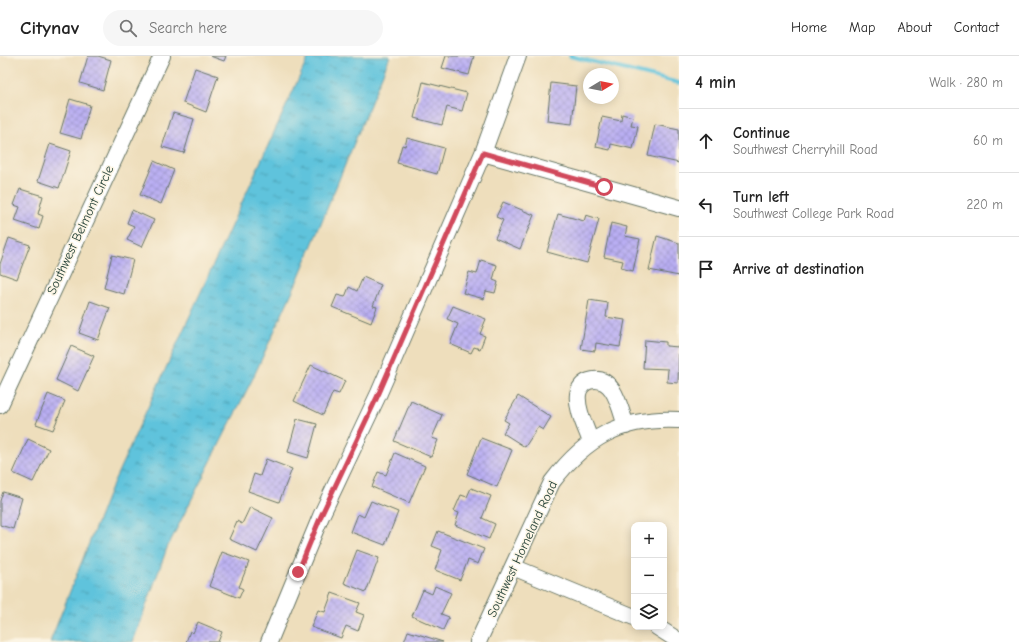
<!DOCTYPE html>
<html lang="en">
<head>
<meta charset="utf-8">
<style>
  :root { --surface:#fff; --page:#f6f6f6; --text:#222; --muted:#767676; --line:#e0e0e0 }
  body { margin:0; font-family:"Comic Neue",sans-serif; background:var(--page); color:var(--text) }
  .controls { position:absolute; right:12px; bottom:12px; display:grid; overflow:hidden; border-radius:8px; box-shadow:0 2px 10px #0003 }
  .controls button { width:36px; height:36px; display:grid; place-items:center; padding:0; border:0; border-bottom:1px solid var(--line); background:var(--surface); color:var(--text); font:20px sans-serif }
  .compass { position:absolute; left:583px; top:12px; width:36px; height:36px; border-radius:50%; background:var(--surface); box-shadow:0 2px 10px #0003; rotate:80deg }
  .stop { position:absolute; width:12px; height:12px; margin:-9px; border:3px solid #d1495b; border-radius:50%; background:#fff }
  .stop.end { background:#d1495b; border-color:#fff; box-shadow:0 1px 4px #0008 }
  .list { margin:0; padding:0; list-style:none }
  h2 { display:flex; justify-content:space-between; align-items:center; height:52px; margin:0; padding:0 16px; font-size:17px }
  h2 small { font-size:13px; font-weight:400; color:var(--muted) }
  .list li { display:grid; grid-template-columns:26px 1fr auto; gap:12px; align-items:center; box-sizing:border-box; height:64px; padding:0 16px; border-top:1px solid var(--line) }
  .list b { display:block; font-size:15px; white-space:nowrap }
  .list p { margin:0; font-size:13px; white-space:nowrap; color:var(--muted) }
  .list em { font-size:13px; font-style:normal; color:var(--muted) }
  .icon { flex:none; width:22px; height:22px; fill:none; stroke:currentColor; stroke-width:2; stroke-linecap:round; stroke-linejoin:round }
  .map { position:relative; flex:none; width:679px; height:586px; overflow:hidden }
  header { display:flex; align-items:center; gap:24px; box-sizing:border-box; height:56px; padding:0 20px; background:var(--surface); border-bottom:1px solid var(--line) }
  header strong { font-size:19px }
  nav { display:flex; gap:22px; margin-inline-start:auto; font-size:14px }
  .search { width:280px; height:36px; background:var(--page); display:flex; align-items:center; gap:10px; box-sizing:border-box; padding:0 14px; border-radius:22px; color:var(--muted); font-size:15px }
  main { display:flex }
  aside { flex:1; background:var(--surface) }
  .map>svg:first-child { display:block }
  .water { fill:url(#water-ripples); stroke:#3e8088 }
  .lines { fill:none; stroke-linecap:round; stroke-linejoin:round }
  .stream { stroke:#5ec3dc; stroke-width:4 }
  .building { fill:url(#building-cross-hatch) }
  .street-casing { stroke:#677564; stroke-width:18 }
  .street { stroke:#fff; stroke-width:16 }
  .route { stroke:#d1495b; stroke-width:5 }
  .labels { text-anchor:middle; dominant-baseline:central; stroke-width:3; stroke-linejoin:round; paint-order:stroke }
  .street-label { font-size:13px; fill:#1f3d34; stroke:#fcf5e5 }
</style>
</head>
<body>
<header>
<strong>Citynav</strong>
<div class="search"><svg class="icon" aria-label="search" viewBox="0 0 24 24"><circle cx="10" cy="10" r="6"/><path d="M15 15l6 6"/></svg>Search here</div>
<nav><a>Home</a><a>Map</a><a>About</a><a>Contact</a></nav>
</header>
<main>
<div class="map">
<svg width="679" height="586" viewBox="0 0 679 586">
  <defs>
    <pattern id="water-ripples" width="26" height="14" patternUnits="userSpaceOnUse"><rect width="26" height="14" fill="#5ec3dc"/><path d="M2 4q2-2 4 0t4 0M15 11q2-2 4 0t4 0" fill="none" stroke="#4da0b3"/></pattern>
    <pattern id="building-cross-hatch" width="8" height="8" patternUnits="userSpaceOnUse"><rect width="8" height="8" fill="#b9aef3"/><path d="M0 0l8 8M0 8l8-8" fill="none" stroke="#968fc6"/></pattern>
  </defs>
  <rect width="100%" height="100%" fill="#fcf5e5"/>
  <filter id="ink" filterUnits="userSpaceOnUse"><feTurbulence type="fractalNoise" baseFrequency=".025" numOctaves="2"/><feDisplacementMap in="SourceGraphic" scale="8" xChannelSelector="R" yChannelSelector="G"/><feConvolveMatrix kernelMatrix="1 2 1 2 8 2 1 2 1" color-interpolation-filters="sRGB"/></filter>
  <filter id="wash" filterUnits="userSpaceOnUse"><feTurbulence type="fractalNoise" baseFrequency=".012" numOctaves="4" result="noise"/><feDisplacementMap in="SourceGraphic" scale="16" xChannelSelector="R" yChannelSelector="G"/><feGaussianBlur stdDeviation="0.9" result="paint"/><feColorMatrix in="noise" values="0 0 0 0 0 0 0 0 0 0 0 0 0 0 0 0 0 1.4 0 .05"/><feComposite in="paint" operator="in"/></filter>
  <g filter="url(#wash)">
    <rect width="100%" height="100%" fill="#eedebc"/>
    <!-- water -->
    <path class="water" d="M 309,0 L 390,0 L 298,223 L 253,322 L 167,492 L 133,586 L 50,586 L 110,434 Z"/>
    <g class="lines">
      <!-- stream -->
      <path class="stream" d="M 570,0 L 679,27"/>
    </g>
    <g id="blocks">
      <!-- building -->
      <path class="building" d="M 88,0 L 98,0 L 111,4 L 103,34 L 80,27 Z
        M 210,0 L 226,0 L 224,5 Z
        M 446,0 L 474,0 L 469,19 L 442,12 Z
        M 195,12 L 218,20 L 206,56 L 183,47 Z
        M 423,26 L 467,37 L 462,55 L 447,51 L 442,69 L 414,62 Z
        M 551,27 L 576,30 L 572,68 L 547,65 Z
        M 70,43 L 90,49 L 81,83 L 60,77 Z
        M 173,57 L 194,63 L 184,97 L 162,91 Z
        M 622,58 L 633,61 L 631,69 L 638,70 L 633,93 L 611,88 L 610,94 L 596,91 L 602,61 L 621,65 Z
        M 655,68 L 679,73 L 679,107 L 648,100 Z
        M 407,82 L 444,92 L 437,118 L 397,107 L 402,89 L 405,90 Z
        M 50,88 L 71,95 L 59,132 L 38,125 Z
        M 154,105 L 174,114 L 161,148 L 140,139 Z
        M 20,133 L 43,140 L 38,158 L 43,160 L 39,173 L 15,165 L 20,151 L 14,149 Z
        M 503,146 L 534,159 L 520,193 L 495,182 L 503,164 L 496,161 Z
        M 132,154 L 154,164 L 142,191 L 127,184 L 134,170 L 127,167 Z
        M 558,158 L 584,165 L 586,159 L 599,163 L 587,207 L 547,196 Z
        M 611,167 L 627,171 L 625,180 L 640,183 L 633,215 L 621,212 L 623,205 L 604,201 Z
        M 657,180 L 679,187 L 679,220 L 649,214 Z
        M 9,182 L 30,189 L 17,223 L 0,217 L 0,208 Z
        M 112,199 L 133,204 L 124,238 L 104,232 Z
        M 481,204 L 497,209 L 493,224 L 498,226 L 495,237 L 486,235 L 484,243 L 463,237 L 469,216 L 477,218 Z
        M 363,221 L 381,229 L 373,250 L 377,251 L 371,267 L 332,251 L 337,239 L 345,241 L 349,231 L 357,235 Z
        M 589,244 L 608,247 L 606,261 L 625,264 L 620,291 L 596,287 L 595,295 L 581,293 Z
        M 90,245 L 110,252 L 98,284 L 79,277 Z
        M 453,250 L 486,263 L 480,278 L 485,280 L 480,293 L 474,291 L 471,297 L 450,288 L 458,268 L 447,263 Z
        M 645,284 L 666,286 L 666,290 L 679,291 L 678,327 L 667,326 L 668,313 L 643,312 Z
        M 71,290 L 94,300 L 78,335 L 56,324 Z
        M 311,309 L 345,325 L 339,338 L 333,336 L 323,359 L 294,345 Z
        M 48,338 L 65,345 L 53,374 L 36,368 Z
        M 518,340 L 551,361 L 543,374 L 538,371 L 525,391 L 503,377 L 509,367 L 504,364 Z
        M 411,345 L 442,359 L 432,382 L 438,384 L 431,401 L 394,385 Z
        M 297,363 L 317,368 L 308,402 L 288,396 Z
        M 481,382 L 512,394 L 497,431 L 467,418 Z
        M 28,383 L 49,393 L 33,426 L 13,417 Z
        M 395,397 L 425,410 L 409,447 L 372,431 L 378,416 L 386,419 Z
        M 266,403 L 292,413 L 279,446 L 248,435 L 254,418 L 260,420 Z
        M 471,432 L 491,440 L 482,462 L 495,468 L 489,483 L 455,469 L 459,457 L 454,455 L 461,439 L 467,441 Z
        M 3,436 L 22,442 L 13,473 L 0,469 L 0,445 Z
        M 371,445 L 398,456 L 385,489 L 351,476 L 358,458 L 364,461 Z
        M 250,451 L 273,462 L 257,496 L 229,483 L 237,465 L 242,468 Z
        M 438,475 L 484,493 L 478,508 L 468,504 L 460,524 L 435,514 L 442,494 L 432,490 Z
        M 357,494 L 379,502 L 366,536 L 344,527 Z
        M 222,496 L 249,506 L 239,531 L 243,533 L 239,542 L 209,530 Z
        M 435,530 L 451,537 L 441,558 L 449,561 L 443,574 L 412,560 L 423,534 L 432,538 Z
        M 332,537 L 360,547 L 356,556 L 364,559 L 358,575 L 346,570 L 341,582 L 311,571 L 318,554 L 325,556 Z
        M 198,566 L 222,576 L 218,586 L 186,586 L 190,575 L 193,577 Z
        M 408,575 L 443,586 L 404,586 Z"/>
    </g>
  </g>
  <g filter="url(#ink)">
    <use href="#blocks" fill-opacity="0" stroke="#677564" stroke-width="1"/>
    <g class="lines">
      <!-- street casing -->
      <g class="street-casing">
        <path id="street" d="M 483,97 L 679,152
          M 0,349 L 162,0
          M 591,386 C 586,372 576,353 578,338 C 579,332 583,327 589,325 C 614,317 620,353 626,370
          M 513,511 L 634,561
          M 657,571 L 679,585
          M 269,586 L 321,460 L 379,337 L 483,97 L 518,0
          M 478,586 L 552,426 C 586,381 622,361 679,364"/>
      </g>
      <!-- street -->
      <use href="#street" class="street"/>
    </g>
  </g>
  <g class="lines" filter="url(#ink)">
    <!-- route -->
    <path class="route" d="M 298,516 L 321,460 L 379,337 L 483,97 L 604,131"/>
  </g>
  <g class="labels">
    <!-- street labels -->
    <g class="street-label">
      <text transform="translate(80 174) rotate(-65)">Southwest Belmont Circle</text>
      <text transform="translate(522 493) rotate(-65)">Southwest Homeland Road</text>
    </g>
  </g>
</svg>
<div class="controls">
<button>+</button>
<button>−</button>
<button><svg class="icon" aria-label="layers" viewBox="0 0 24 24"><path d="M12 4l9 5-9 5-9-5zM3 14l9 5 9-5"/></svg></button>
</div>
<svg class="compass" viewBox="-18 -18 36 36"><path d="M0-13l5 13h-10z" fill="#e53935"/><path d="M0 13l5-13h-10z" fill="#767676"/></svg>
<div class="stop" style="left:604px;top:131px"></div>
<div class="stop end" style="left:298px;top:516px"></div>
</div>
<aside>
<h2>4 min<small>Walk · 280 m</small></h2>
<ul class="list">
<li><svg class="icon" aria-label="ahead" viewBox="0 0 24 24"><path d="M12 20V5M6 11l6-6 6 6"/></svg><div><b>Continue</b><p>Southwest Cherryhill Road</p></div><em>60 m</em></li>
<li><svg class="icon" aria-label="left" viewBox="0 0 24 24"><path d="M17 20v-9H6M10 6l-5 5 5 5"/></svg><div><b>Turn left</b><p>Southwest College Park Road</p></div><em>220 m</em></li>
<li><svg class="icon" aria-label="arrive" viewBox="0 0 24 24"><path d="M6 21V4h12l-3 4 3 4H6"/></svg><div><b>Arrive at destination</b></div></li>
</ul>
</aside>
</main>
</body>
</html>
